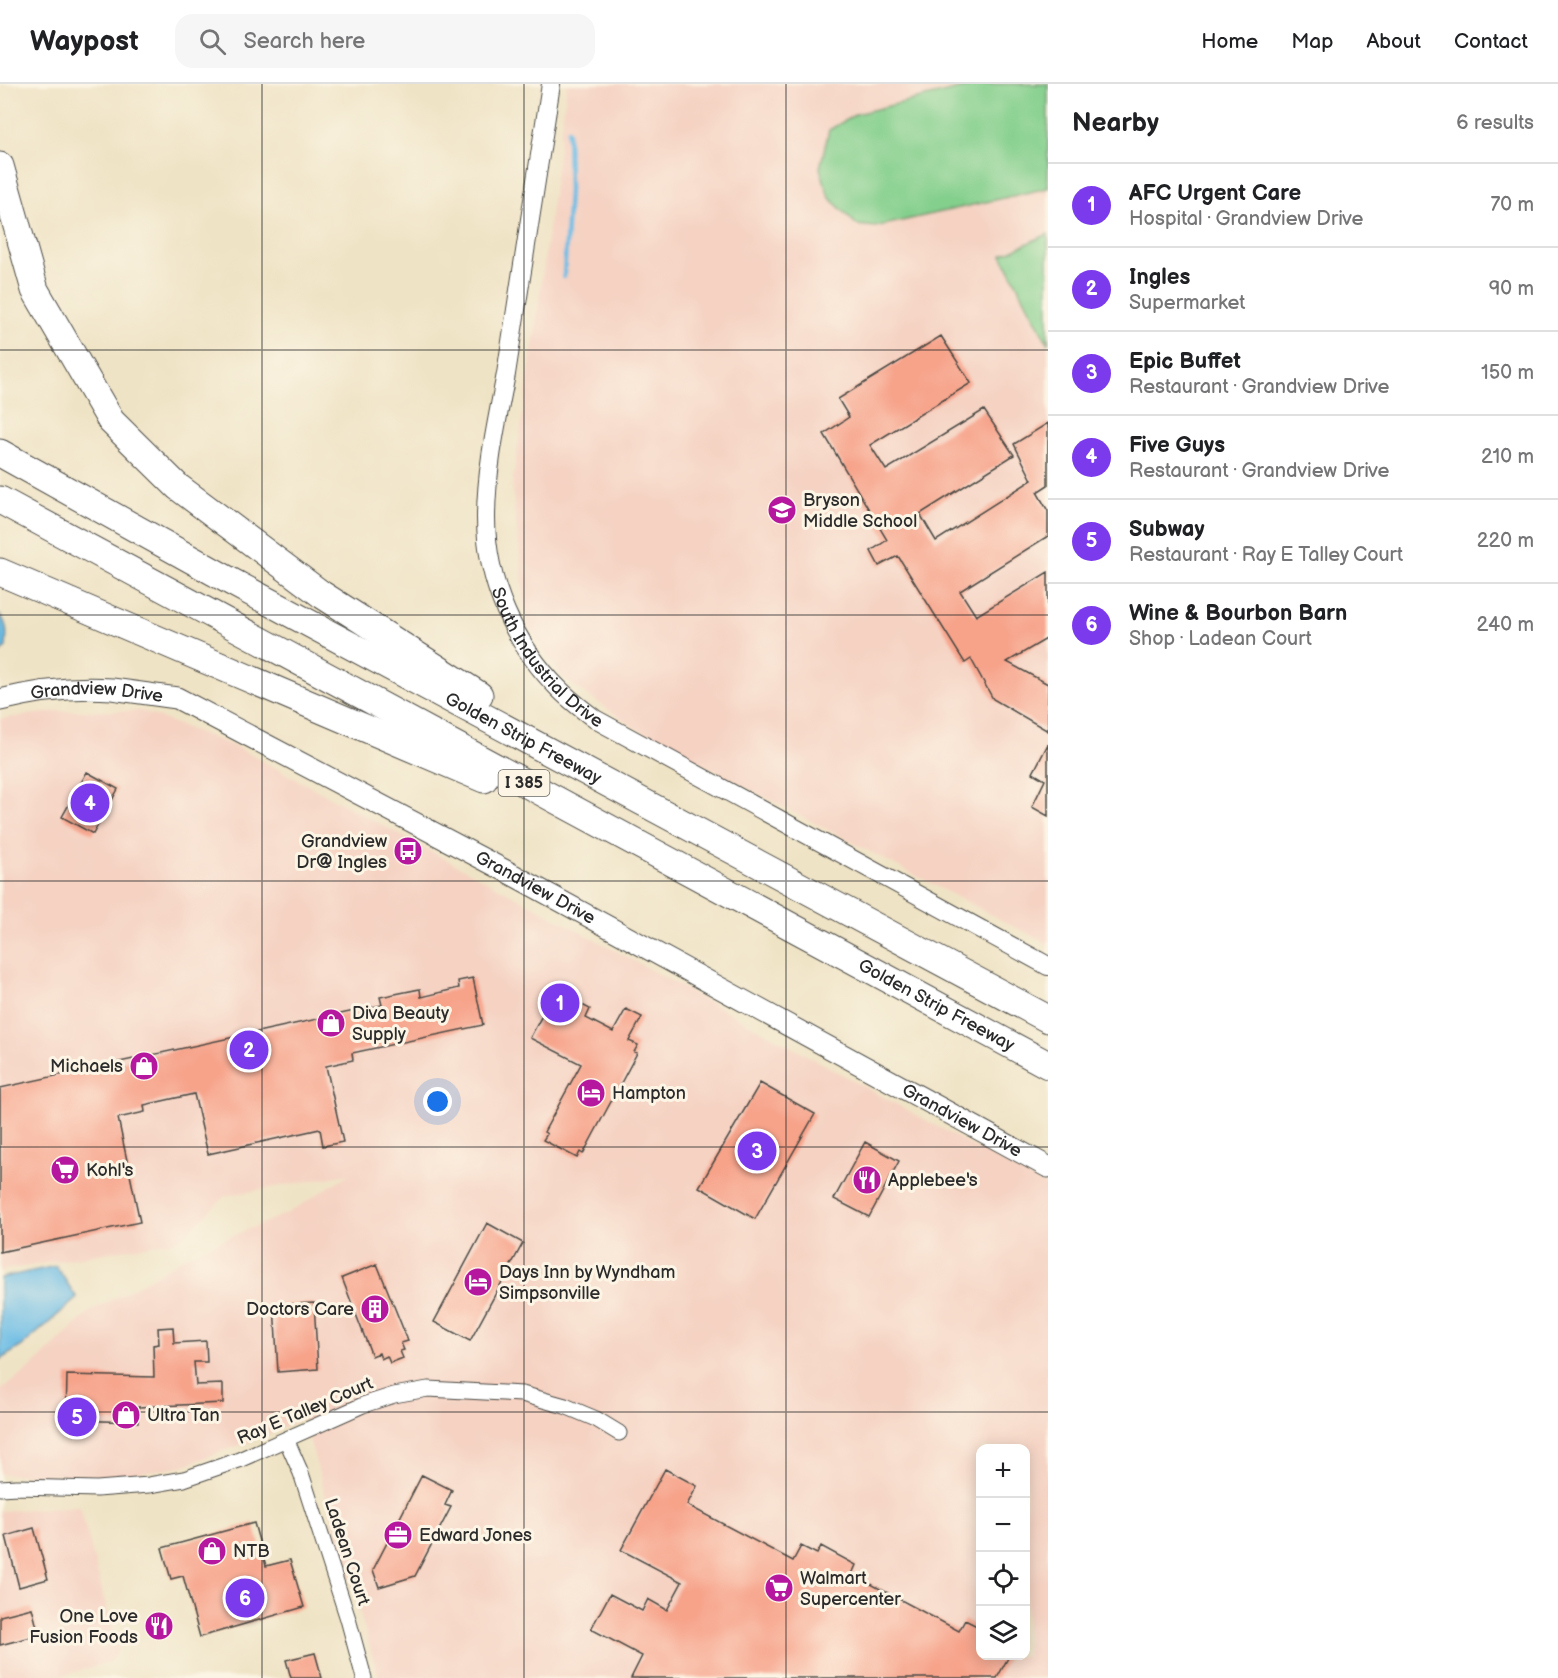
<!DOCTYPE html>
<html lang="en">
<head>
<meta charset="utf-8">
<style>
  :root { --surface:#fff; --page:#f6f6f6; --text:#202124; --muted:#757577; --line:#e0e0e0; --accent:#7c3aed }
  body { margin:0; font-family:"Balsamiq Sans",sans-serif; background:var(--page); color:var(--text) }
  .controls { position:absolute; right:18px; bottom:18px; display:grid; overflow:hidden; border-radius:12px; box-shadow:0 3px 15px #0003 }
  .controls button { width:54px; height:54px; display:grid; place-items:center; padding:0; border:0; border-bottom:2px solid var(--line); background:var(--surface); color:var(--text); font:30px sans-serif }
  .you { position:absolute; left:438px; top:1018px; width:21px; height:21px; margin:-15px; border:4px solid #fff; border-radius:50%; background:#1a73e8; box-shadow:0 0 0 9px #1a73e833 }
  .badge { display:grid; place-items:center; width:39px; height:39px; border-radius:50%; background:var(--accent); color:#fff; font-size:20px; font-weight:700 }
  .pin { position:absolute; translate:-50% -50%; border:3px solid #fff; box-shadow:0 2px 6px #0006 }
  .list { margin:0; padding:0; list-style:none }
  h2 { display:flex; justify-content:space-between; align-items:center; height:78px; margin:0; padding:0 24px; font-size:26px }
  h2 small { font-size:20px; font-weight:400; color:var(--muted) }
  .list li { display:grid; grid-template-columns:39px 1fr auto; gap:18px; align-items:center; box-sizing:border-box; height:84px; padding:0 24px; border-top:2px solid var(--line) }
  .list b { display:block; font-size:22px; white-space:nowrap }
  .list p { margin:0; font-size:20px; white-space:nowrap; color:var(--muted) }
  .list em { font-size:20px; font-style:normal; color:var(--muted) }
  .icon { flex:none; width:33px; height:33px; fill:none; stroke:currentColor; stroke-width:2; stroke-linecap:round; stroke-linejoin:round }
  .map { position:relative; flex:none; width:1048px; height:1594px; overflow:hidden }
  header { display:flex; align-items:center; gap:36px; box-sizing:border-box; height:84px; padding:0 30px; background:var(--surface); border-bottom:2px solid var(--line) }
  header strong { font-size:28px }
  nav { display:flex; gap:33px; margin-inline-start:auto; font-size:21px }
  .search { width:420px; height:54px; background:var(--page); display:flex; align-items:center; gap:15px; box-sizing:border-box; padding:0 21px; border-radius:18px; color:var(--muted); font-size:22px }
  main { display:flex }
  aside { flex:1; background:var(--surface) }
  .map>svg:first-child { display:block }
  .built { fill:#f5d2c2; fill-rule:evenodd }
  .green { fill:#83cf8c; stroke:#577d5c; stroke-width:1.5 }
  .water { fill:#6abce5; stroke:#4a7488; stroke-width:1.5 }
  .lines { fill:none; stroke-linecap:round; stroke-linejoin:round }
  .stream { stroke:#6abce5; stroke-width:4.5 }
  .building { fill:#f7a38a }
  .minor-casing { stroke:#484742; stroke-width:17 }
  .tertiary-casing { stroke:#484742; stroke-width:20 }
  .secondary-casing { stroke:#484742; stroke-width:23 }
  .motorway-casing { stroke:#484742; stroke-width:29 }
  .minor { stroke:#fff; stroke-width:15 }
  .tertiary { stroke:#fff; stroke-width:18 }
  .secondary { stroke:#fff; stroke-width:21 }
  .motorway { stroke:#fff; stroke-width:27 }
  .grid { fill:none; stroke:#2b2b2b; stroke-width:1.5; stroke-opacity:0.55 }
  .labels { text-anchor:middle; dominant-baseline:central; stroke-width:6; stroke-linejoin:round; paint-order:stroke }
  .shield { fill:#fcf5e5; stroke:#6a6863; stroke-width:1.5 }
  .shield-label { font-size:16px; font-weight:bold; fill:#2b2b2b }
  .poi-label { font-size:18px; fill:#2b2b2b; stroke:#fcf5e5; text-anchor:start }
  .street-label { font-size:18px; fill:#2b2b2b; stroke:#fcf5e5 }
</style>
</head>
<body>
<header>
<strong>Waypost</strong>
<div class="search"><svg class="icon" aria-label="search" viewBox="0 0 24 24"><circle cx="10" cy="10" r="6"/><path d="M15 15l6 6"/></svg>Search here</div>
<nav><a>Home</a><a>Map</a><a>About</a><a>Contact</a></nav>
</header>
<main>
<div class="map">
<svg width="1048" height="1594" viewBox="0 0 1048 1594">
  <rect width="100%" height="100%" fill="#fcf5e5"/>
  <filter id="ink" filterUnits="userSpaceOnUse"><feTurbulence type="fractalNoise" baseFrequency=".0167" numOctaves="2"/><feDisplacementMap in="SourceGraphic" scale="12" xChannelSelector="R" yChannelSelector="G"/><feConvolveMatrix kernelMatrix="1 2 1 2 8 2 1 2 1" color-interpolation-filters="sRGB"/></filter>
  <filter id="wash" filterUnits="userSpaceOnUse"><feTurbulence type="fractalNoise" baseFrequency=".008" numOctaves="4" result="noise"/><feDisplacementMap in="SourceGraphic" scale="24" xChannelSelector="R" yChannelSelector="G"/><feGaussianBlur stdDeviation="1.35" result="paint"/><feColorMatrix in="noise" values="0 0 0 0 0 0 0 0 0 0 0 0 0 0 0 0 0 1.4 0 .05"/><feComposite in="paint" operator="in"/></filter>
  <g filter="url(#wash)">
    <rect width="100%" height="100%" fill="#efe3c5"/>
    <!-- built -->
    <path class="built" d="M 567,0 L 1048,0 L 1048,860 L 745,703 L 633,643 L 562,593 L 527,541 L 512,401 L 534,256 Z
      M 58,627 L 142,627 L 234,662 L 550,831 L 1048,1103 L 1048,1594 L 379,1594 L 303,1334 L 259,1354 L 182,1382 L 111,1393 L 0,1390 L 0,1307 L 31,1284 L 88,1229 L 143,1199 L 187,1171 L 290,1128 L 349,1090 L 225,1112 L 180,1156 L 0,1187 L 0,635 ZM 981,1364 L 1026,1364 L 1026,1572 L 981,1572 Z
      M 80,1422 L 118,1567 L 109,1578 L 54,1594 L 0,1594 L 0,1427 Z"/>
    <!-- green -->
    <path class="green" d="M 979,0 L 1048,0 L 1048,104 L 875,143 L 857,141 L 829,113 L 820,84 L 829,46 L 856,30 Z
      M 1048,150 L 1048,260 L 1002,171 Z"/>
    <!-- water -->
    <path class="water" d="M 0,531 C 8,541 7,550 6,563 L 0,569 Z
      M 56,1182 L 77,1214 L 22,1262 L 0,1276 L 0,1194 Z"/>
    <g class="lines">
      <!-- stream -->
      <path class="stream" d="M 564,193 L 569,106 L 568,46"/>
    </g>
    <g id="blocks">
      <!-- building -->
      <path class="building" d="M 941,252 L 971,299 L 870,361 L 886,386 L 984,326 L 1014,371 L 920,430 L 936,457 L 1032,396 L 1014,360 L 1048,339 L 1048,401 L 1037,408 L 1048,427 L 1048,452 L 960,507 L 976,532 L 1048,488 L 1048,554 L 1007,578 L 1048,600 L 1048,647 L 993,615 L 971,575 L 965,579 L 898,472 L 879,482 L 871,467 L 887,456 L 824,350 L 849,333 L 838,315 Z
        M 1048,660 L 1048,732 L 1032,723 L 1045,696 L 1033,689 Z
        M 87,688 L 118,705 L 93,750 L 62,733 Z
        M 473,894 L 483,941 L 352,969 L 353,976 L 326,982 L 343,1058 L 323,1062 L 320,1045 L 208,1070 L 194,1010 L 144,1021 L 145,1028 L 118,1034 L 140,1138 L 0,1168 L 0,1004 L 382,921 L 380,913 L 420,905 L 421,913 L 459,904 L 458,897 Z
        M 555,907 L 590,925 L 586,934 L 613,948 L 626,925 L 642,933 L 629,957 L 638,961 L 634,968 L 637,969 L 583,1070 L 580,1068 L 577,1074 L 543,1056 L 547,1050 L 544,1048 L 581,980 L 530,954 Z
        M 760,999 L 815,1030 L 755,1135 L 699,1103 Z
        M 865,1058 L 899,1077 L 869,1133 L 834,1115 Z
        M 487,1139 L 523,1159 L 470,1257 L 434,1238 Z
        M 377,1180 L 408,1257 L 401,1259 L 404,1266 L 400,1267 L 403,1274 L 390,1279 L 387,1272 L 381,1275 L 379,1269 L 372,1272 L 342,1194 Z
        M 314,1219 L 318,1285 L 278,1288 L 274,1221 Z
        M 173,1243 L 174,1259 L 206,1257 L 207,1278 L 194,1278 L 196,1301 L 223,1300 L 223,1319 L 138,1323 L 138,1338 L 66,1336 L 67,1291 L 154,1293 L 153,1261 L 159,1260 L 158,1244 Z
        M 665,1385 L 697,1402 L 687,1421 L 793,1477 L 801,1462 L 817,1470 L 821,1462 L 856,1481 L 852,1490 L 959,1547 L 965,1536 L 981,1544 L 981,1572 L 1009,1572 L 997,1594 L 631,1594 L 642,1572 L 591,1545 L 610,1510 L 642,1527 L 648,1515 L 667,1526 L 682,1498 L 621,1466 Z
        M 422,1391 L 452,1406 L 445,1421 L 451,1423 L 415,1492 L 379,1503 L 373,1486 Z
        M 254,1439 L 266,1482 L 290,1476 L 304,1523 L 200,1553 L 183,1492 L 171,1495 L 162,1464 Z
        M 34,1444 L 48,1495 L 19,1503 L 6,1452 Z
        M 32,1524 L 39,1551 L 0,1561 L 0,1532 Z
        M 315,1569 L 322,1594 L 291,1594 L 286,1576 Z"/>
    </g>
  </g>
  <g filter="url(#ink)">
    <use href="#blocks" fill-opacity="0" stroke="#484742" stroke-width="1.5"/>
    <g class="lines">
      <!-- minor casing -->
      <g class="minor-casing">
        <path id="minor" d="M 286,1355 L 301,1389 L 348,1535 L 364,1594
          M 0,1404 L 17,1403 L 97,1405 L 149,1401 L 184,1395 L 239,1376 L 363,1321 L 394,1311 L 428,1305 L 522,1310 L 565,1322 L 596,1335 L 619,1349"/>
      </g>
      <!-- tertiary casing -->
      <g class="tertiary-casing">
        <g id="tertiary">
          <path id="s1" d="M 551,0 L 506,290 C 497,337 486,386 486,434 C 486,498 515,562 560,606 C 571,617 583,626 595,635 L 1048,882"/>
        </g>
      </g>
      <!-- secondary casing -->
      <g class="secondary-casing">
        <g id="secondary">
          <path id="s2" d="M 0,616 C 36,607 74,602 112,605 C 134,608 155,611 177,614 L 504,786 L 1048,1083"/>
        </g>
      </g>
      <!-- motorway casing -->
      <g class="motorway-casing">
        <g id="motorway">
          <path d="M 0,82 L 35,206 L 111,337 L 178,403 L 321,510 L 479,611"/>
          <path id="s3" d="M 0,369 L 232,498 L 1048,935"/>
          <path id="s4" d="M 0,416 L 1048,981"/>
          <path d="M 0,488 L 484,695"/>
        </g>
      </g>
      <!-- minor -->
      <use href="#minor" class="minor"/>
      <!-- tertiary -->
      <use href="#tertiary" class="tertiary"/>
      <!-- secondary -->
      <use href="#secondary" class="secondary"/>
      <!-- motorway -->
      <use href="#motorway" class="motorway"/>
    </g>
  </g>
  <!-- grid -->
  <path class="grid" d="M 262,0 L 262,1594M 524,0 L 524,1594M 786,0 L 786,1594M 0,266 L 1048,266M 0,531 L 1048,531M 0,797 L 1048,797M 0,1063 L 1048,1063M 0,1328 L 1048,1328"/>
  <!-- icons -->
  <defs>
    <g id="school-disc" transform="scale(1.5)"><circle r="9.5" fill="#b5179e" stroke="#fcf5e5"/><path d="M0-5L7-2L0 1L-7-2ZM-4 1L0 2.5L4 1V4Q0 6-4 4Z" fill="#fff"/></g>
    <g id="bus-disc" transform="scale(1.5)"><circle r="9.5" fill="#b5179e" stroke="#fcf5e5"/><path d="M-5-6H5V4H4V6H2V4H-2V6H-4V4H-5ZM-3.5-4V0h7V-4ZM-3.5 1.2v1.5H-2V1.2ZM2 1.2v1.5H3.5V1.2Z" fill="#fff"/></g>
    <g id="shop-disc" transform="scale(1.5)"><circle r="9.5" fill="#b5179e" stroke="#fcf5e5"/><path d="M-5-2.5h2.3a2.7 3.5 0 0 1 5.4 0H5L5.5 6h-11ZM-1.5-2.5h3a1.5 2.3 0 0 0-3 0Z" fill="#fff"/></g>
    <g id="hotel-disc" transform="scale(1.5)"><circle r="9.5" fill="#b5179e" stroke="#fcf5e5"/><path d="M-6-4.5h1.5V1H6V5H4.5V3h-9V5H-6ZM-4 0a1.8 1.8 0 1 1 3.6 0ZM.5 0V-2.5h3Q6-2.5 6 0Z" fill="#fff"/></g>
    <g id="supermarket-disc" transform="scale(1.5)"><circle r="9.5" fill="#b5179e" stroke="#fcf5e5"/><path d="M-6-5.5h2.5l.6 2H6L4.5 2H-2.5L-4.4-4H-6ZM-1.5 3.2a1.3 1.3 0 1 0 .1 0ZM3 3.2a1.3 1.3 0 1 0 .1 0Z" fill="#fff"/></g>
    <g id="restaurant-disc" transform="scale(1.5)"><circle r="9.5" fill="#b5179e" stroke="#fcf5e5"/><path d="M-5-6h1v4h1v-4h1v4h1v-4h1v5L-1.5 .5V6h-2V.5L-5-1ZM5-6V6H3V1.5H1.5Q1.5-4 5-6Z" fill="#fff"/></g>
    <g id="building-disc" transform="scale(1.5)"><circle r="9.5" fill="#b5179e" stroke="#fcf5e5"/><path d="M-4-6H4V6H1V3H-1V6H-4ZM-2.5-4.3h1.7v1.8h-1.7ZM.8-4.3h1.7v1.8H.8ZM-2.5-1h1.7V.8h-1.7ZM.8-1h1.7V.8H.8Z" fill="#fff"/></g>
    <g id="office-disc" transform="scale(1.5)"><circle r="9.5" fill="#b5179e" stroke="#fcf5e5"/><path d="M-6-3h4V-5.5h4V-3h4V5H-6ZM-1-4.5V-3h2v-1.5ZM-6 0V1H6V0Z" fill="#fff"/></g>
  </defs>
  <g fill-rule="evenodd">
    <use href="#school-disc" x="782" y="426"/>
    <use href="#bus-disc" x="408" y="767"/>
    <use href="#shop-disc" x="331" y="939"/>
    <use href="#shop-disc" x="144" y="982"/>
    <use href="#hotel-disc" x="591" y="1009"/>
    <use href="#supermarket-disc" x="65" y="1086"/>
    <use href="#restaurant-disc" x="867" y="1096"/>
    <use href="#hotel-disc" x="478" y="1198"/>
    <use href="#building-disc" x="375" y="1225"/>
    <use href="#shop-disc" x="126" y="1331"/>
    <use href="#office-disc" x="398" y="1451"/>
    <use href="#shop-disc" x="212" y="1467"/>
    <use href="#supermarket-disc" x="779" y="1504"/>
    <use href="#restaurant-disc" x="159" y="1542"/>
  </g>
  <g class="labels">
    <!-- shield labels -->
    <rect class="shield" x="498.5" y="686" width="51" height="26" rx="4.5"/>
    <g class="shield-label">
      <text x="524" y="699">I 385</text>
    </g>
    <!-- poi labels -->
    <g class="poi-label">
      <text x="803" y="416">Bryson<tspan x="803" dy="21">Middle School</tspan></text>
      <text x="387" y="757" text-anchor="end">Grandview<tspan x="387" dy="21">Dr@ Ingles</tspan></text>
      <text x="352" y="929">Diva Beauty<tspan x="352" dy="21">Supply</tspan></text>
      <text x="123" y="982" text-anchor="end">Michaels</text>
      <text x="612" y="1009">Hampton</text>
      <text x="86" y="1086">Kohl's</text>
      <text x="888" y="1096">Applebee's</text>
      <text x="499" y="1188">Days Inn by Wyndham<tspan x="499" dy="21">Simpsonville</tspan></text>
      <text x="354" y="1225" text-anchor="end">Doctors Care</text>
      <text x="147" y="1331">Ultra Tan</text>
      <text x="419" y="1451">Edward Jones</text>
      <text x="233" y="1467">NTB</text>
      <text x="800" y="1494">Walmart<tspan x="800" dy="21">Supercenter</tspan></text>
      <text x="138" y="1532" text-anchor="end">One Love<tspan x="138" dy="21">Fusion Foods</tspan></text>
    </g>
    <!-- street labels -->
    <g class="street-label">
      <text stroke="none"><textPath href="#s1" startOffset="597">South Industrial Drive</textPath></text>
      <text stroke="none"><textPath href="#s2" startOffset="98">Grandview Drive</textPath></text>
      <text stroke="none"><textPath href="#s3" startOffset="596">Golden Strip Freeway</textPath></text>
      <text stroke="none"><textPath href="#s2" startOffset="584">Grandview Drive</textPath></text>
      <text stroke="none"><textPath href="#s4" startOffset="1064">Golden Strip Freeway</textPath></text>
      <text stroke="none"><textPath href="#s2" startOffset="1070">Grandview Drive</textPath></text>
      <text transform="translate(305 1327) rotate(-23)">Ray E Talley Court</text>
      <text transform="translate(347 1468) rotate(72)">Ladean Court</text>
    </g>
  </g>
</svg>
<div class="controls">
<button>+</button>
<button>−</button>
<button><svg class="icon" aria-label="locate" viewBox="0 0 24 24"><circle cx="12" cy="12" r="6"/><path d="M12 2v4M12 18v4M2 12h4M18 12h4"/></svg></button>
<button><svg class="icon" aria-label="layers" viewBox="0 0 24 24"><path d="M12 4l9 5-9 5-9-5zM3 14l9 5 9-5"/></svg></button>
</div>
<div class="you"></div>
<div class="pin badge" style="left:560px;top:919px">1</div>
<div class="pin badge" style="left:249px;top:966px">2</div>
<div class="pin badge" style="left:757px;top:1067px">3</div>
<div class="pin badge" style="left:90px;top:719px">4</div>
<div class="pin badge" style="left:77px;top:1333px">5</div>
<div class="pin badge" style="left:245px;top:1514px">6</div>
</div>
<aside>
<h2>Nearby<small>6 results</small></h2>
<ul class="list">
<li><span class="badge">1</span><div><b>AFC Urgent Care</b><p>Hospital · Grandview Drive</p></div><em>70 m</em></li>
<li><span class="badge">2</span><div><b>Ingles</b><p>Supermarket</p></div><em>90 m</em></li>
<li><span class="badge">3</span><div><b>Epic Buffet</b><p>Restaurant · Grandview Drive</p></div><em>150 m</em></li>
<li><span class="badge">4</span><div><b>Five Guys</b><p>Restaurant · Grandview Drive</p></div><em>210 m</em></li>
<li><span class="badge">5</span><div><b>Subway</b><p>Restaurant · Ray E Talley Court</p></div><em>220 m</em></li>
<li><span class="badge">6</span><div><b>Wine &amp; Bourbon Barn</b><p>Shop · Ladean Court</p></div><em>240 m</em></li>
</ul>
</aside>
</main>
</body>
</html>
